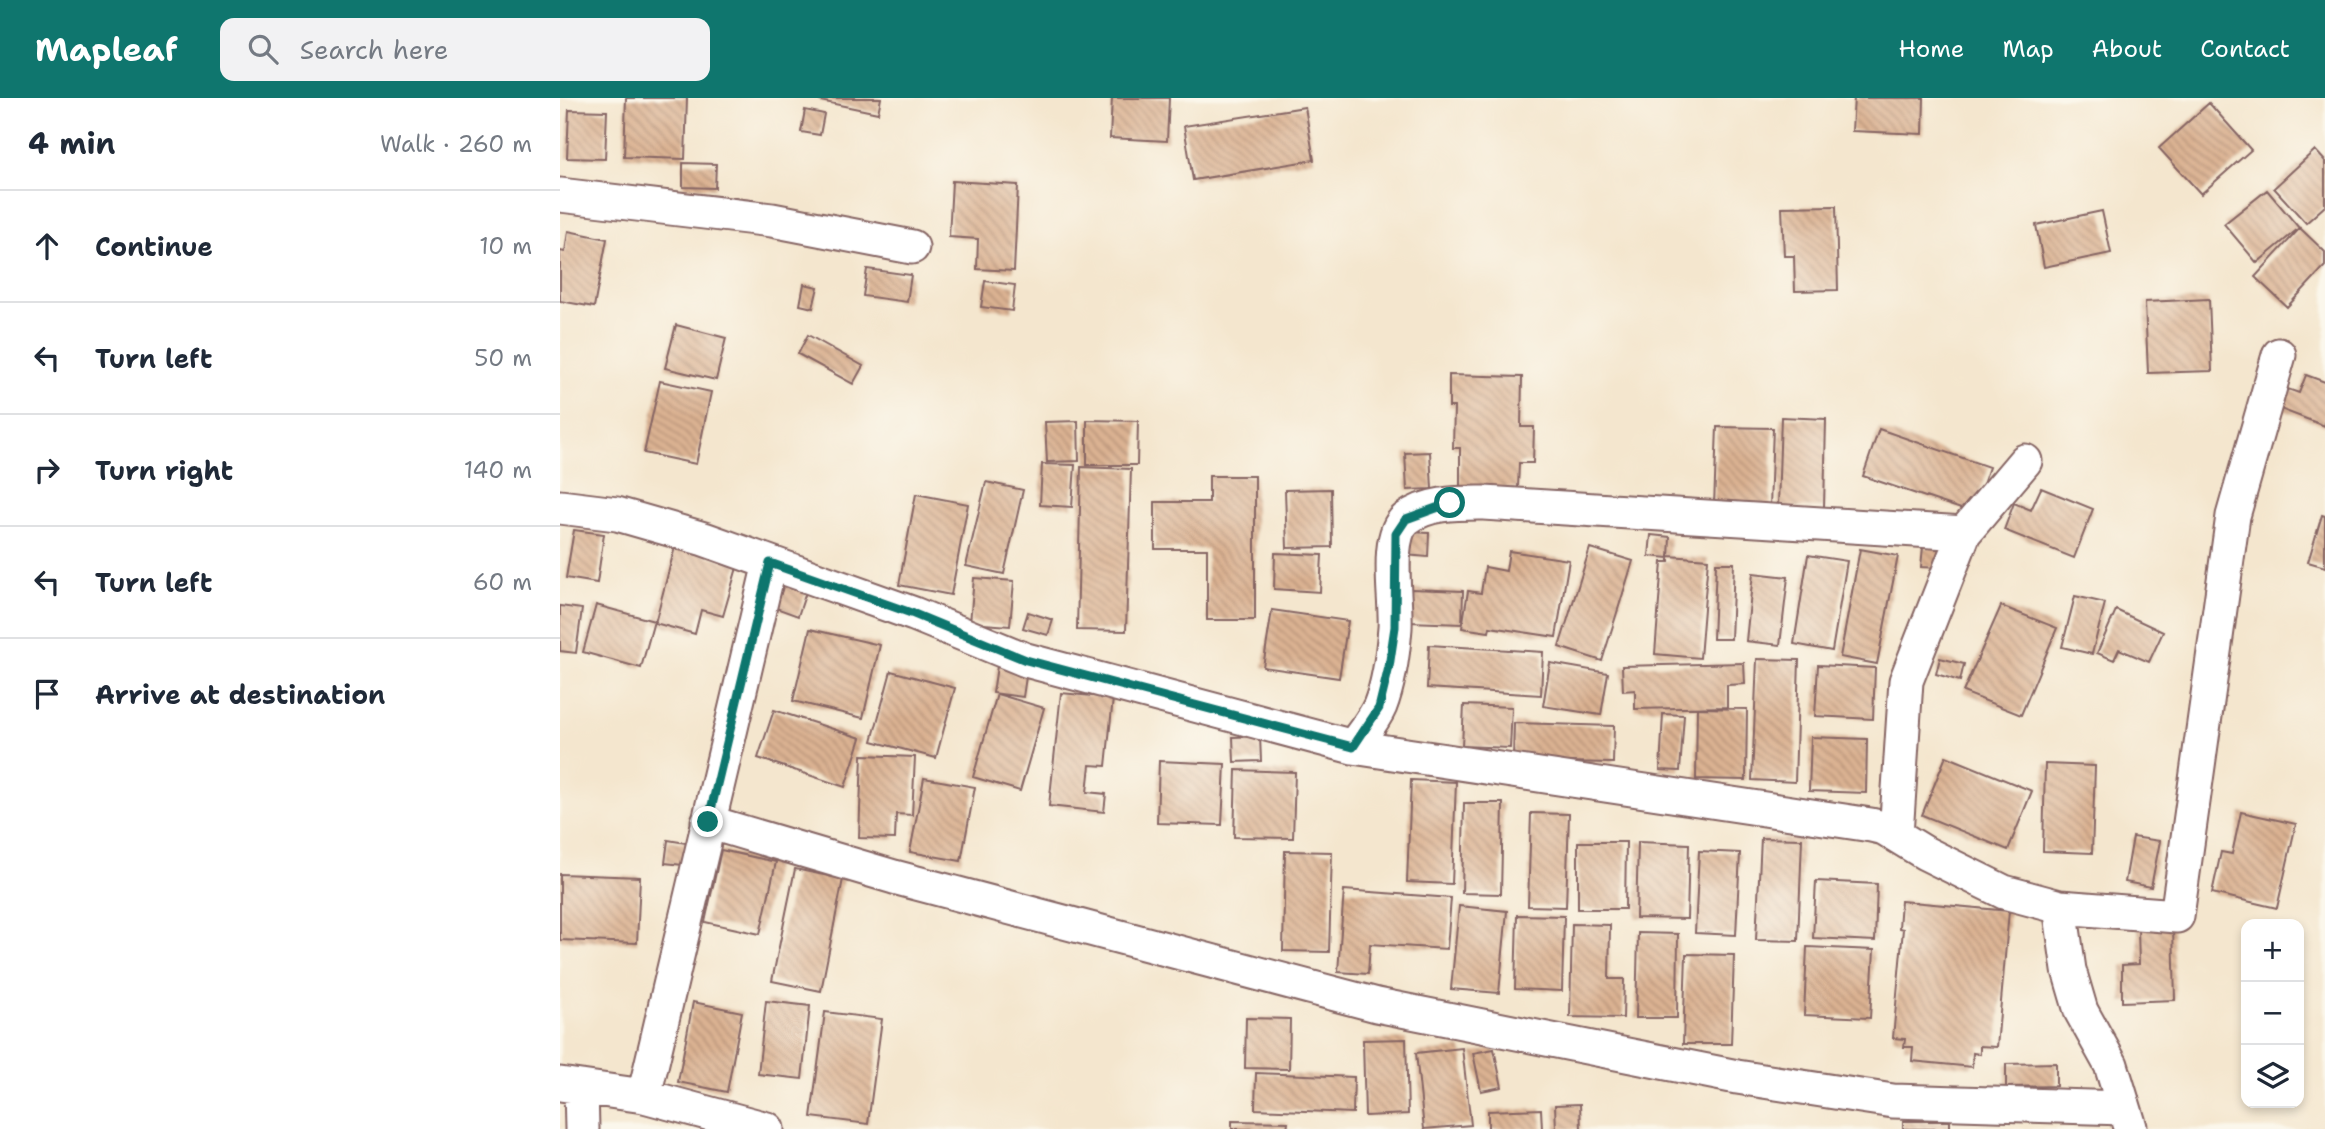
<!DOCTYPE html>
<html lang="en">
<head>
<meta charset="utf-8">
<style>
  :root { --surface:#fff; --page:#f2f2f3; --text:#1f2937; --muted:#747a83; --line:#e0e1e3; --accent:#0f766e }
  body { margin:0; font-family:"Shantell Sans",sans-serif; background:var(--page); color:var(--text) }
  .controls { position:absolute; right:21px; bottom:21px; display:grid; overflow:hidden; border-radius:14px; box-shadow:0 4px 10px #0003 }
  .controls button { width:63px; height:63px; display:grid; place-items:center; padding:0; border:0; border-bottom:2px solid var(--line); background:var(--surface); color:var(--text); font:35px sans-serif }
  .stop { position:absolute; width:21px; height:21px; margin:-16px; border:5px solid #0f766e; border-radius:50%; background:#fff }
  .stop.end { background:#0f766e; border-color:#fff; box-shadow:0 2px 7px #0008 }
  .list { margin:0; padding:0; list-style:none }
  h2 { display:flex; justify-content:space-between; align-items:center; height:91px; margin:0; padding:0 28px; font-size:30px }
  h2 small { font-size:23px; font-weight:400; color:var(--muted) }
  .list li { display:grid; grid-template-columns:46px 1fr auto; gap:21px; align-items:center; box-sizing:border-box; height:112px; padding:0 28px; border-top:2px solid var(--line) }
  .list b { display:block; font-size:26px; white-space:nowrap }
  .list em { font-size:23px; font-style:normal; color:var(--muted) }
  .icon { flex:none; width:38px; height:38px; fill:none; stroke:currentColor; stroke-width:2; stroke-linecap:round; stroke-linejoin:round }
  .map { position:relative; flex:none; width:1765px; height:1031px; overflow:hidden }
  header { display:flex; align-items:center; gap:42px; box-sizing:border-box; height:98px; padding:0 35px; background:var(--accent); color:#fff }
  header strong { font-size:33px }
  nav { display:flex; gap:38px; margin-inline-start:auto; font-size:24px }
  .search { width:490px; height:63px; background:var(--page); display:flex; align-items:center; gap:18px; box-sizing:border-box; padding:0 24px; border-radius:14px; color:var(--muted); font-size:26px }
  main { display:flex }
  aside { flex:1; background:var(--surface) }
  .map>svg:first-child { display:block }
  .building { fill:url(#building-back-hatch) }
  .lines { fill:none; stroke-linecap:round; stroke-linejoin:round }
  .minor-casing { stroke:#866564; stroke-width:37 }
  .minor { stroke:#fff; stroke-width:33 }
  .route { stroke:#0f766e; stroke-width:9 }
</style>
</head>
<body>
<header>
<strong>Mapleaf</strong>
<div class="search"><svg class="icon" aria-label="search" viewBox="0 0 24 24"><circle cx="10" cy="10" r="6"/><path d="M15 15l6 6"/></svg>Search here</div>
<nav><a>Home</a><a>Map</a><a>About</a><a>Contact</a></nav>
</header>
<main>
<aside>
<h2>4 min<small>Walk · 260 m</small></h2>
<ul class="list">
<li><svg class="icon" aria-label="ahead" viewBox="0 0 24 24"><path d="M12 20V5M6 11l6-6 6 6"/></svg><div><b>Continue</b></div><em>10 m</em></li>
<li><svg class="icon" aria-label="left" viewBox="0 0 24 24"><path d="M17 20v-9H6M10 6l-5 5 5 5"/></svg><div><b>Turn left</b></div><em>50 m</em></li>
<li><svg class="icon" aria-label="right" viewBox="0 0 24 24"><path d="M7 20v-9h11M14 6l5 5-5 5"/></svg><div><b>Turn right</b></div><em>140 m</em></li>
<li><svg class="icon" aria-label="left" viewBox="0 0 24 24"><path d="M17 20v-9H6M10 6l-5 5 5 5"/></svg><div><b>Turn left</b></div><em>60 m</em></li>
<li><svg class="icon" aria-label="arrive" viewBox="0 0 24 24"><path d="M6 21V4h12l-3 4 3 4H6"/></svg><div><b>Arrive at destination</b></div></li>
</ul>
</aside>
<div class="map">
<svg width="1765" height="1031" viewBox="0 0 1765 1031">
  <defs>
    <pattern id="building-back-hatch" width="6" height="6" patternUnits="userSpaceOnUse" patternTransform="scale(1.75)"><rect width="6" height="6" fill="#dbb292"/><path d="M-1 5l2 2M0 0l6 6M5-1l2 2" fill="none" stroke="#b49077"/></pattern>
  </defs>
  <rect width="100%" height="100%" fill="#fbf7ec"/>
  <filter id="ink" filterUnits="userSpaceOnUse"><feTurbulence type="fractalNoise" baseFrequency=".0143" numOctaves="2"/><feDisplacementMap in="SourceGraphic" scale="14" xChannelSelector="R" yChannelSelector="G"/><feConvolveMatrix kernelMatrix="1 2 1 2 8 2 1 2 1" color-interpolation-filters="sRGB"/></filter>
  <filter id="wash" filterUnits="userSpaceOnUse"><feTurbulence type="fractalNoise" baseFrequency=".00686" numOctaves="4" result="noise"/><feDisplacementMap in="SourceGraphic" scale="28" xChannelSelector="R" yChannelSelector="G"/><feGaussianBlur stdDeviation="1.57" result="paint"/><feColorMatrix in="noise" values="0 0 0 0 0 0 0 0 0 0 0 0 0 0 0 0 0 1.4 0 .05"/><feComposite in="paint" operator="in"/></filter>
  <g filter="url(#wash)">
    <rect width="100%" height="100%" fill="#f4e6ce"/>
    <g id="blocks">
      <!-- building -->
      <path class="building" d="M 66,0 L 127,0 L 125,61 L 64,59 Z
        M 260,0 L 321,0 L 318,15 L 260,3 Z
        M 552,0 L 609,0 L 607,43 L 550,40 Z
        M 1294,0 L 1364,0 L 1363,36 L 1292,33 Z
        M 1649,5 L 1691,52 L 1641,96 L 1599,50 Z
        M 745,9 L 754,62 L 633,82 L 624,28 Z
        M 9,12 L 47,13 L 45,61 L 7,60 Z
        M 245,12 L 264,16 L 260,37 L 241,34 Z
        M 1755,52 L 1765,63 L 1765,108 L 1746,125 L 1714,90 Z
        M 123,65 L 156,66 L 155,90 L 123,89 Z
        M 392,83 L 458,87 L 454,173 L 417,171 L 418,141 L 389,139 Z
        M 1707,92 L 1739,130 L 1697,165 L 1664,126 Z
        M 1276,108 L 1278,192 L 1235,193 L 1234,158 L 1224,158 L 1222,109 Z
        M 1542,113 L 1551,155 L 1484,169 L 1476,127 Z
        M 1740,130 L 1765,154 L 1765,168 L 1727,209 L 1695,179 Z
        M 8,133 L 47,141 L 34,209 L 0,203 L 0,153 L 5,154 Z
        M 307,171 L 351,177 L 347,204 L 303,198 Z
        M 425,183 L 455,187 L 452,213 L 421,209 Z
        M 244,186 L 258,189 L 253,210 L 240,207 Z
        M 1649,201 L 1652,273 L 1588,275 L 1585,204 Z
        M 116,227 L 166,240 L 156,282 L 105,270 Z
        M 248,237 L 303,268 L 293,286 L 238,256 Z
        M 889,277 L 962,279 L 961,329 L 974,329 L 973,365 L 959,365 L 958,390 L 900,389 L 900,350 L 893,350 L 894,309 L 889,309 Z
        M 1746,277 L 1765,284 L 1765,328 L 1715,309 L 1722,289 L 1739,295 Z
        M 100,283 L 151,294 L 136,366 L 84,355 Z
        M 1221,319 L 1266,321 L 1264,410 L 1218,409 Z
        M 527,322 L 578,323 L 577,367 L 527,367 Z
        M 518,323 L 519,363 L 487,364 L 485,324 Z
        M 1157,329 L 1213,330 L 1210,409 L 1154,408 Z
        M 1319,331 L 1429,369 L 1413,415 L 1303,378 Z
        M 870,354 L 872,391 L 847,392 L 845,355 Z
        M 482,366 L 515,367 L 512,409 L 480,407 Z
        M 521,369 L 571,371 L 566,533 L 517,532 Z
        M 649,378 L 695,378 L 695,522 L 647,522 L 647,451 L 595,451 L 595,404 L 649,404 Z
        M 426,384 L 463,392 L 444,476 L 406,468 Z
        M 1481,390 L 1533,411 L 1514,460 L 1444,432 L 1454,405 L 1471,412 Z
        M 771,391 L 772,449 L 727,450 L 725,392 Z
        M 356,396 L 408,406 L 391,497 L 339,487 Z
        M 1762,417 L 1765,418 L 1765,469 L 1748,464 Z
        M 14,432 L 44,436 L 37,485 L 6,480 Z
        M 847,434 L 869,435 L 868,459 L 845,457 Z
        M 1091,437 L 1110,439 L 1109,460 L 1089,458 Z
        M 115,449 L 178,466 L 163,518 L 141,512 L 135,536 L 95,525 Z
        M 1363,449 L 1382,451 L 1380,470 L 1361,469 Z
        M 1030,450 L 1073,463 L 1042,563 L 999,549 Z
        M 1300,451 L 1338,458 L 1317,566 L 1280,559 Z
        M 949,453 L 1009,462 L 996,539 L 930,529 L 929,534 L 902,530 L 908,493 L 921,495 L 925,469 L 946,473 Z
        M 715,455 L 762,457 L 760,494 L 714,491 Z
        M 1248,457 L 1287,463 L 1272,553 L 1234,546 Z
        M 1109,458 L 1148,461 L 1140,560 L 1095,556 L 1102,464 L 1109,464 Z
        M 1156,465 L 1174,465 L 1171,541 L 1153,541 Z
        M 1193,475 L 1228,479 L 1220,547 L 1186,543 Z
        M 414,480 L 454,483 L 450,528 L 410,525 Z
        M 224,486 L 246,494 L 238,518 L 216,510 Z
        M 851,491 L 903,493 L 902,526 L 850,524 Z
        M 1515,498 L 1545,505 L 1532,556 L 1502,549 Z
        M 36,507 L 94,523 L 81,570 L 23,554 Z
        M 0,508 L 22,511 L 16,555 L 0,553 Z
        M 1441,508 L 1497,530 L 1461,617 L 1403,594 Z
        M 712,512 L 788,523 L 779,580 L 703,569 Z
        M 1556,512 L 1603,534 L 1589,564 L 1559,551 L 1554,562 L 1537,555 Z
        M 468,514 L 493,522 L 488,537 L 463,530 Z
        M 250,531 L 320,547 L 303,620 L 233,603 Z
        M 869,547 L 983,554 L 981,597 L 867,590 Z
        M 1380,560 L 1404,566 L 1400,583 L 1376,576 Z
        M 1197,561 L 1239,562 L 1235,684 L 1192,682 Z
        M 990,565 L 1048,575 L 1041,617 L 983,608 Z
        M 1184,565 L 1185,586 L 1167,587 L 1167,609 L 1075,611 L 1075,592 L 1063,593 L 1062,568 Z
        M 1258,567 L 1315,570 L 1313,621 L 1255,618 Z
        M 437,568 L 467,572 L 463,599 L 433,595 Z
        M 331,573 L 395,590 L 376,660 L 312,643 Z
        M 501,595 L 553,600 L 546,668 L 530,667 L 527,694 L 546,696 L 544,714 L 489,708 Z
        M 437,596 L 484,610 L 460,693 L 413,679 Z
        M 904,607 L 952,609 L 950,650 L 902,648 Z
        M 1137,610 L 1187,611 L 1186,682 L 1136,681 Z
        M 214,612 L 301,640 L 285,689 L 198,660 Z
        M 1103,616 L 1124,617 L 1120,673 L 1100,672 Z
        M 954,625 L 1054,628 L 1053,665 L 953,663 Z
        M 700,638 L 701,663 L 674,664 L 673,639 Z
        M 1251,639 L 1307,641 L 1306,695 L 1249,693 Z
        M 302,657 L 355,659 L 352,717 L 336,716 L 335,741 L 299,740 Z
        M 1386,658 L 1472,693 L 1448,752 L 1362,717 Z
        M 599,663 L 665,666 L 662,727 L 597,725 Z
        M 1485,666 L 1535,668 L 1532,755 L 1483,753 Z
        M 676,672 L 735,674 L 733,740 L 674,739 Z
        M 364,680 L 415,689 L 401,763 L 350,754 Z
        M 851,682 L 896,684 L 892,786 L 847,784 Z
        M 904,705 L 943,705 L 941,796 L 902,795 Z
        M 1681,714 L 1736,726 L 1717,810 L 1652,795 L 1661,754 L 1672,756 Z
        M 971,715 L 1009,716 L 1006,809 L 968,808 Z
        M 1573,739 L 1600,743 L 1591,789 L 1565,784 Z
        M 1201,740 L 1242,741 L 1238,843 L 1196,842 Z
        M 108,742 L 126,745 L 123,767 L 105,765 Z
        M 1018,744 L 1066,744 L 1065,811 L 1018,811 Z
        M 1078,744 L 1129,746 L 1127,821 L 1076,820 Z
        M 161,752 L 216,764 L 200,836 L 145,824 Z
        M 725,753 L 772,754 L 769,854 L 723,853 Z
        M 1139,753 L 1180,755 L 1176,837 L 1135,835 Z
        M 235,771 L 283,781 L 261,893 L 212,883 Z
        M 0,776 L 80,779 L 77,845 L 0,842 Z
        M 1256,783 L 1317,786 L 1315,843 L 1253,840 Z
        M 784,792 L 891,800 L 887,851 L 810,846 L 808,876 L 778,874 Z
        M 1341,803 L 1449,813 L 1437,949 L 1420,948 L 1420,956 L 1413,955 L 1412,969 L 1352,963 L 1353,949 L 1344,949 L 1345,941 L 1333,940 L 1343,831 L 1339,830 Z
        M 899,808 L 947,813 L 939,895 L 891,891 Z
        M 957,817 L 1004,818 L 1002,893 L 955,891 Z
        M 1012,826 L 1050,827 L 1049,881 L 1064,881 L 1063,920 L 1010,919 Z
        M 1613,829 L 1615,902 L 1562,904 L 1562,867 L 1579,866 L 1578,831 Z
        M 1078,835 L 1118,836 L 1117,920 L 1076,920 Z
        M 1247,849 L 1314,852 L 1310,920 L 1244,917 Z
        M 1126,856 L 1174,857 L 1171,946 L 1123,946 Z
        M 206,903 L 250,908 L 242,981 L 198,976 Z
        M 133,904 L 182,914 L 167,994 L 118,984 Z
        M 265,914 L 322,921 L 308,1026 L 251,1019 Z
        M 686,920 L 730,921 L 729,971 L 685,970 Z
        M 846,941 L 848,1016 L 805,1018 L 803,942 Z
        M 902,950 L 911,1027 L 864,1031 L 856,955 Z
        M 934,951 L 942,989 L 921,993 L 913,955 Z
        M 1496,965 L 1496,988 L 1446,989 L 1446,966 Z
        M 696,975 L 794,979 L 793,1015 L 695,1011 Z
        M 1020,1006 L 1021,1031 L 996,1031 L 995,1007 Z
        M 981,1011 L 982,1031 L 928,1031 L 928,1013 Z
        M 672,1023 L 728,1024 L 727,1031 L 672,1031 Z
        M 1343,1023 L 1390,1023 L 1390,1031 L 1343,1031 Z"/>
    </g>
  </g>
  <g filter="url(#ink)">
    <use href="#blocks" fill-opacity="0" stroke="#866564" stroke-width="2"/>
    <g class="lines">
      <!-- minor casing -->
      <g class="minor-casing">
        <path id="minor" d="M 0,97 L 212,122 L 352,149
          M 0,409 L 57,416 L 144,441 L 354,516 L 466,562 L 793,649 L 1311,727 L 1324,730 L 1365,755 L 1444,794 L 1500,809 L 1617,818 L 1673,418 L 1719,257
          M 793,649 C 802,636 814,622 820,608 C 829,585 833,555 835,530 C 837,503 824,439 846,421 C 867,404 899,405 924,405 L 1404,435
          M 148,724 L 334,779 L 817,907 L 1177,979 L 1333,1003 L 1564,1010
          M 1336,737 L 1346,583 L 1404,435 L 1465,363
          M 1500,809 L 1509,872 L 1521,913 L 1551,967 L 1570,1029
          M 0,986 L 84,998 L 207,1031
          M 21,989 L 22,1031
          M 84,998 L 210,465"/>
      </g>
      <!-- minor -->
      <use href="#minor" class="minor"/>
    </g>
  </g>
  <g class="lines" filter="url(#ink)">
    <!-- route -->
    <path class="route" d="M 148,724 L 210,465 L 354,516 L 466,562 L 793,649 L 819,610 L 829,569 L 835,529 L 836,436 L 846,421 L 890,405"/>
  </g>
</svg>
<div class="controls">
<button>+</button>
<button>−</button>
<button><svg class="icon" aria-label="layers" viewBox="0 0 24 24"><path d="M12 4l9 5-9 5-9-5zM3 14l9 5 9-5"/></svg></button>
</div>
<div class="stop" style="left:890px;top:405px"></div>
<div class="stop end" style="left:148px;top:724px"></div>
</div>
</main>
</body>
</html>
